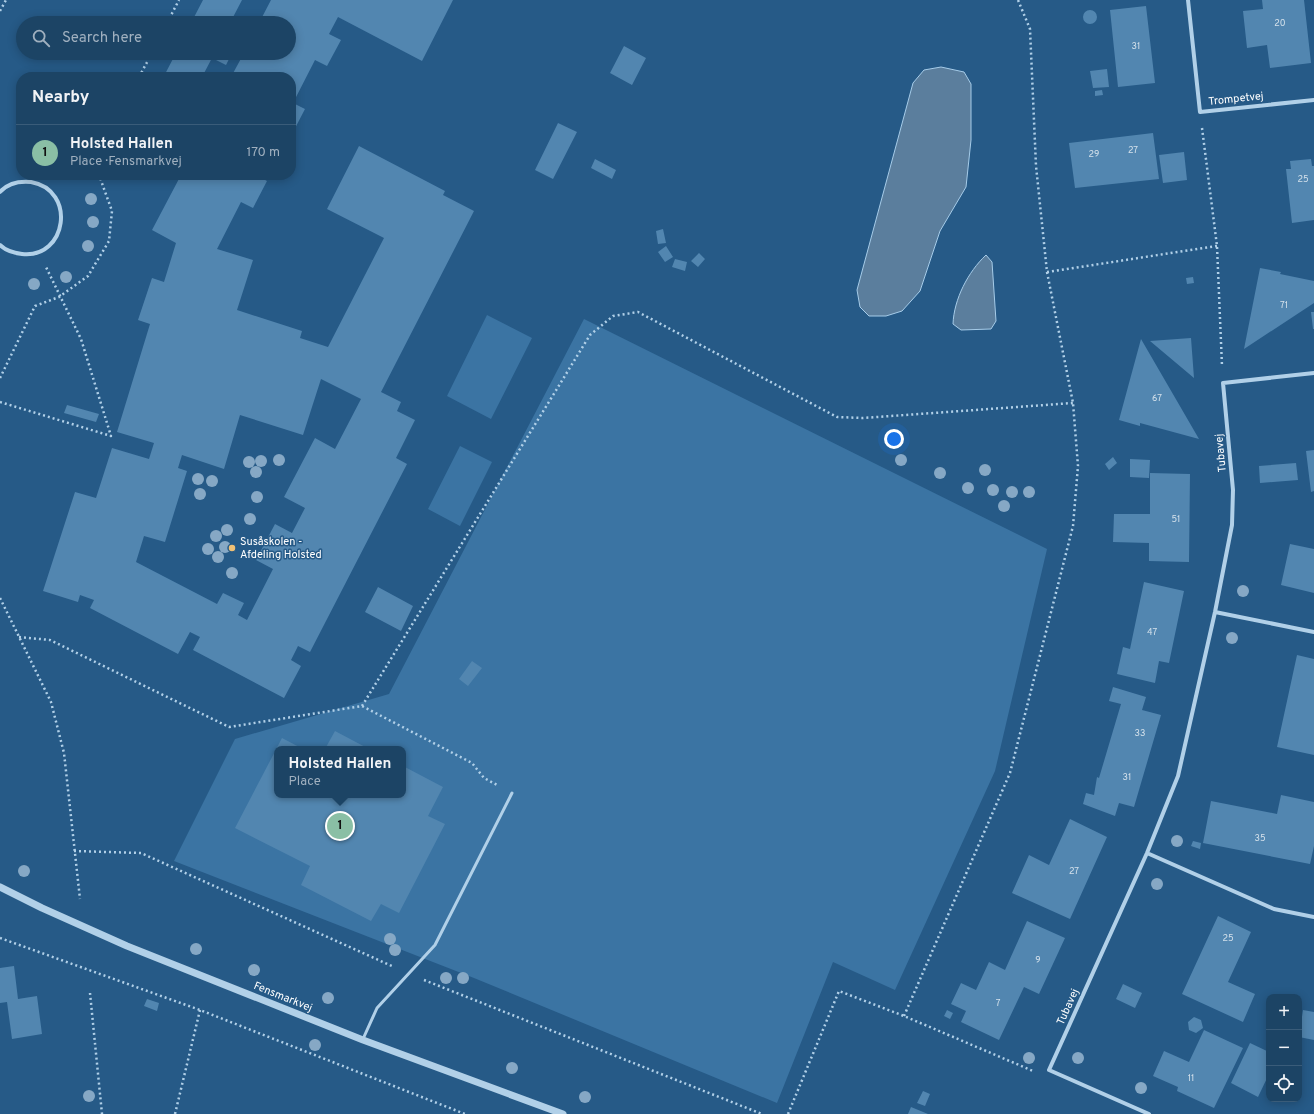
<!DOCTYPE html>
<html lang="en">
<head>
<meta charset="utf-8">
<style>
  :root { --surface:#1c4465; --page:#294e6e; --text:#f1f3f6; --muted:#a0b0bf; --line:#3a5c79; --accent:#8abfa5 }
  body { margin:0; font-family:Overpass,sans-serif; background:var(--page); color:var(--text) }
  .controls { position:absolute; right:12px; bottom:12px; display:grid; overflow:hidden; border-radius:8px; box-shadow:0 2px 10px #0003 }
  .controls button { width:36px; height:36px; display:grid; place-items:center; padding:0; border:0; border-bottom:1px solid var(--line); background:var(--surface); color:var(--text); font:20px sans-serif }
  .you { position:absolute; left:894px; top:439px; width:14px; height:14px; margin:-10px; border:3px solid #fff; border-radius:50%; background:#1a73e8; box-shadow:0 0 0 6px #1a73e833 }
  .badge { display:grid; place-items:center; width:26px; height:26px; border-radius:50%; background:var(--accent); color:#111; font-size:13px; font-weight:700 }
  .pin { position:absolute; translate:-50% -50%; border:2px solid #fff; box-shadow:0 1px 4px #0006 }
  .popup { position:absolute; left:274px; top:746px; width:132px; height:52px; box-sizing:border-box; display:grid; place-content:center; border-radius:8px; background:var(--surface); filter:drop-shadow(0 1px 3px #0005); font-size:13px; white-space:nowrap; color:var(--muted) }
  .popup b { font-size:15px; color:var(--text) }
  .popup::after { content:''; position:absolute; left:50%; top:100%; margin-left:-8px; border:8px solid transparent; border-top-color:var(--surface) }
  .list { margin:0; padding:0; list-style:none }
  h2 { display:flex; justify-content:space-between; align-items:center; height:52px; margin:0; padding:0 16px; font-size:17px }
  h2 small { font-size:13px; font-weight:400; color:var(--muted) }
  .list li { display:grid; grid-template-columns:26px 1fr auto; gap:12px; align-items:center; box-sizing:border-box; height:56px; padding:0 16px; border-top:1px solid var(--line) }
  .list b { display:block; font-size:15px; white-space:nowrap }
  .list p { margin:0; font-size:13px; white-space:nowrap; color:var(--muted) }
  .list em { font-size:13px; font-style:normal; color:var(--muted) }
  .icon { flex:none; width:22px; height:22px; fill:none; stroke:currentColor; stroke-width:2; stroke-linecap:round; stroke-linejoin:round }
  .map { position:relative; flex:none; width:1314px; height:1114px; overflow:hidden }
  .search { position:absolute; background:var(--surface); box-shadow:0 2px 10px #0003; left:16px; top:16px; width:280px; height:44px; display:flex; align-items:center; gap:10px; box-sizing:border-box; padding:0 14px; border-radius:22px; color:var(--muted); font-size:15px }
  .panel { position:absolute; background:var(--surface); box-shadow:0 2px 10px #0003; left:16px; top:72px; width:280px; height:108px; border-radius:16px }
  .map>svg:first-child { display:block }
  .green { fill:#3b74a3; fill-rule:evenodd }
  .water { fill:#5b7e9d; stroke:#a6cce9 }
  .building { fill:#5286b0; fill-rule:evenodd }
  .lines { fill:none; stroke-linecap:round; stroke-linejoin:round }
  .path { stroke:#b1d0e8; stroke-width:2.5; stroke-dasharray:2 3; stroke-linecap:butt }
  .service { stroke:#b1d0e8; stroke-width:3 }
  .minor { stroke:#b1d0e8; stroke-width:4 }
  .tertiary { stroke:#b1d0e8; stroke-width:7 }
  .tree { fill:#86a8c5 }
  .poi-dot { fill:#f1c176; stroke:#265a87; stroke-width:1.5 }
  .labels { text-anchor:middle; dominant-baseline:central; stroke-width:3; stroke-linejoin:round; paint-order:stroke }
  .number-label { font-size:9px; fill:#d4e1eb }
  .street-label { font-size:11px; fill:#fff; stroke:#265a87 }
  .poi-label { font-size:11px; fill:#fff; stroke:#265a87; text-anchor:start }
</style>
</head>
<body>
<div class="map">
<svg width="1314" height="1114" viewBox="0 0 1314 1114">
  <rect width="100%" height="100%" fill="#265a87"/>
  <!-- green -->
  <path class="green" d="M 487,315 L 532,338 L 491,419 L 447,396 Z
    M 584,319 L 1047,549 L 995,771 L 895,990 L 833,962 L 777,1103 L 474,978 L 174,861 L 235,739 L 389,694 ZM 277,749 L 403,749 L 403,795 L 277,795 Z
    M 460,446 L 492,462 L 460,526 L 428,509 Z"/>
  <!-- water -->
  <path class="water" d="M 941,67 L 964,72 L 971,84 L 971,140 L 966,187 L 940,231 L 920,291 L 902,311 L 886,316 L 869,316 L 860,307 L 857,290 L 913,83 L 924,70 Z
    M 986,255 L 992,262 L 996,321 L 991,329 L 961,330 L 953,324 C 954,299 968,272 986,255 Z"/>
  <!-- building -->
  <path class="building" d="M 203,0 L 242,0 L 230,23 L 191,23 Z
    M 271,0 L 453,0 L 422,61 L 338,17 L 329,34 L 341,40 L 327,66 L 315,60 L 293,103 L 305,109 L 291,136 L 291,77 L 231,77 L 244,53 L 289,53 L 289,23 L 259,23 Z
    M 1262,0 L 1304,0 L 1311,63 L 1270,68 L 1267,45 L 1247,48 L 1243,11 L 1263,9 Z
    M 1146,6 L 1155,83 L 1118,87 L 1110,10 Z
    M1083 17a7 7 0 1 1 14 0a7 7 0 1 1-14 0Z
    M 624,46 L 646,58 L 632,85 L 610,73 Z
    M 176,53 L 232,53 L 226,65 L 212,58 L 202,77 L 165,77 L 164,76 Z
    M 1107,69 L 1109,87 L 1093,88 L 1090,71 Z
    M 1102,90 L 1103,95 L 1095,96 L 1095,91 Z
    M 558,123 L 577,132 L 553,179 L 535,170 Z
    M 1153,133 L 1159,179 L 1075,188 L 1069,143 Z
    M 359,146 L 445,191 L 443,195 L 474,211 L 381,392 L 401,402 L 397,411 L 415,420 L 396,458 L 407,464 L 310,652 L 298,646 L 291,660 L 301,666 L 284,698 L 193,650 L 200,637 L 190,632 L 178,654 L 90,608 L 94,600 L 80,595 L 78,602 L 43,591 L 75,492 L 96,498 L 112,448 L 149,459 L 154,443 L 117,432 L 150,324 L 138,320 L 152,278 L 164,282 L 176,243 L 152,230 L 181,175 L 256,175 L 267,181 L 253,208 L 241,202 L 217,249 L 253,260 L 237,310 L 302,331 L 300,338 L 328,347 L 384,238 L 327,209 ZM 321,379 L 361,399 L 335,449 L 315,438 L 284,497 L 305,508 L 292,533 L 275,524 L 256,560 L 273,569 L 247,620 L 238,615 L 244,603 L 223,593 L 217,604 L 136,562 L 144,536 L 165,542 L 187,471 L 178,468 L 182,455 L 224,469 L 240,415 L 303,435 Z
    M 1184,152 L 1187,180 L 1163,183 L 1159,155 Z
    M 595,159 L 616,170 L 612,179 L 591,168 Z
    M 1311,159 L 1312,166 L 1314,166 L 1314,220 L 1292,223 L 1286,169 L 1291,169 L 1290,161 Z
    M 663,229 L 666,243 L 658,244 L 656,231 Z
    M 666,246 L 673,257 L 665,262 L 658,252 Z
    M 699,253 L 705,259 L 698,267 L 691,261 Z
    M 675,259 L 687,262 L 685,271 L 672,267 Z
    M 1260,268 L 1281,272 L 1280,274 L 1314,281 L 1314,303 L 1244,349 Z
    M 1193,277 L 1194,283 L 1187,284 L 1186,278 Z
    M 1311,312 L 1314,312 L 1314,329 L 1313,329 Z
    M 1191,338 L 1194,378 L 1150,341 Z
    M 1141,339 L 1199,439 L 1140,423 L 1140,426 L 1119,420 Z
    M 67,405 L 99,414 L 96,422 L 64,413 Z
    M 1314,450 L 1314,491 L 1311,492 L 1306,451 Z
    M 1113,457 L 1117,463 L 1109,470 L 1105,464 Z
    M 1130,459 L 1150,460 L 1149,478 L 1130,477 Z
    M 1296,463 L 1298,480 L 1260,483 L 1259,466 Z
    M 1150,473 L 1190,474 L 1189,562 L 1149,561 L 1149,543 L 1113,542 L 1114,514 L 1150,514 Z
    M 1290,544 L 1314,549 L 1314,593 L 1281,585 Z
    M 1144,582 L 1184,591 L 1169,663 L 1159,661 L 1155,683 L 1117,674 L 1123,647 L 1130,649 Z
    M 378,587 L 413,606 L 401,631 L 365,612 Z
    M 1297,655 L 1314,659 L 1314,755 L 1277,747 Z
    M 472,661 L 482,668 L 468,686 L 459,679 Z
    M 1113,687 L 1146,697 L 1142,710 L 1161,715 L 1134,807 L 1119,803 L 1115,816 L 1083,804 L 1086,793 L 1094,795 L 1097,777 L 1099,778 L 1121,704 L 1109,701 Z
    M 335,731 L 369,749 L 325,749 Z
    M 282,738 L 303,749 L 277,749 L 277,795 L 403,795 L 403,766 L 443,787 L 428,816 L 445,824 L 399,913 L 381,904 L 371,921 L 301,885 L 310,866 L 235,828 Z
    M 1281,795 L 1314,802 L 1314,846 L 1310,864 L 1203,843 L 1211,801 L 1277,814 Z
    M 1070,819 L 1107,837 L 1070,919 L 1012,893 L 1029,855 L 1049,865 Z
    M 1193,841 L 1201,843 L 1200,849 L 1191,846 Z
    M 1218,916 L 1251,932 L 1228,982 L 1255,994 L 1243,1022 L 1182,994 Z
    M 1027,921 L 1065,938 L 1039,994 L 1024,987 L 999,1040 L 961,1022 L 966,1011 L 951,1004 L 961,983 L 976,990 L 989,962 L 1005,970 Z
    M 14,966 L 18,999 L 37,996 L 42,1034 L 12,1039 L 7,1002 L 0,1003 L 0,968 Z
    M 1123,984 L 1142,993 L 1135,1008 L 1116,999 Z
    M 147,999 L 159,1003 L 157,1011 L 144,1006 Z
    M 947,1010 L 953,1013 L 950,1019 L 944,1016 Z
    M 1303,1010 L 1314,1012 L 1314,1040 L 1299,1037 Z
    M 1194,1017 L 1201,1020 L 1203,1028 L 1196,1033 L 1189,1030 L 1188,1022 Z
    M 1204,1030 L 1243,1048 L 1214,1108 L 1177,1091 L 1178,1087 L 1153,1076 L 1164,1051 L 1189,1062 Z
    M 1250,1043 L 1269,1052 L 1269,1074 L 1258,1097 L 1231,1083 Z
    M 923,1091 L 930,1094 L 925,1106 L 917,1103 Z
    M 911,1107 L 928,1114 L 908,1114 Z"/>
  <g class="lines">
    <!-- path -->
    <path class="path" d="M 0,11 L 6,0
      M 167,23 L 179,0
      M 139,77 L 152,53
      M 1202,128 L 1217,246 L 1222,366
      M 1047,272 L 1217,246
      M 0,378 L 35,306 L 59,297 L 88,276 L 109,241 L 112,211 L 99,175
      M 0,402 L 111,436 L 81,339 L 45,265
      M 0,598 L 51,702 L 64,753 L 80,899
      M 19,637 L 50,640 L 229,727 L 362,706 L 472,763 L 484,778 L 499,786
      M 362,706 L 590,335 L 613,316 L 638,312 L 837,417 L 863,418 L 1073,403
      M 74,851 L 141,853 L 394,967
      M 0,938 L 200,1010 L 465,1114
      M 424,980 L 762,1114
      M 90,993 L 102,1114
      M 904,1016 L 1010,773 L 1073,526 L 1078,466 L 1073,403 L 1047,272 L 1036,166 L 1030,29 L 1018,0
      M 175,1114 L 200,1010
      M 788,1114 L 839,991 L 904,1016 L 1033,1071"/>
    <!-- service -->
    <path class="service" d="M 363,1039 L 377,1008 L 435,945 L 512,793"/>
    <!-- minor -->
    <path class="minor" d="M 1188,0 L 1200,112 L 1314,100
      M 0,192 C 8,183 20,181 31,182 C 77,190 67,259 22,254 C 14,253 6,251 0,245
      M 1215,612 L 1314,632
      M 1147,853 L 1274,909 L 1314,917
      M 1149,1114 L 1049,1070 L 1147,853 L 1178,776 L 1215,612 L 1232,525 L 1233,490 L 1223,383 L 1314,373"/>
    <!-- tertiary -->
    <path class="tertiary" d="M 0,887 L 42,908 L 127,946 L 363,1040 L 563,1114"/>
  </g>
  <!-- trees -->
  <g class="tree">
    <circle cx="91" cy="199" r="6"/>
    <circle cx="93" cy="222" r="6"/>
    <circle cx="88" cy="246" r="6"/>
    <circle cx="66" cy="277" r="6"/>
    <circle cx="34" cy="284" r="6"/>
    <circle cx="279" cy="460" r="6"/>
    <circle cx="901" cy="460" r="6"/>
    <circle cx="261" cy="461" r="6"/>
    <circle cx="249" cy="462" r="6"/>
    <circle cx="985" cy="470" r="6"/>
    <circle cx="256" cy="472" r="6"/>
    <circle cx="940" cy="473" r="6"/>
    <circle cx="198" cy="479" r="6"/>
    <circle cx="212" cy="481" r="6"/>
    <circle cx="968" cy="488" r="6"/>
    <circle cx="993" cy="490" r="6"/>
    <circle cx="1012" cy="492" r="6"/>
    <circle cx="1029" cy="492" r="6"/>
    <circle cx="200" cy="494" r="6"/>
    <circle cx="257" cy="497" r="6"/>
    <circle cx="1004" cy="506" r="6"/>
    <circle cx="250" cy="519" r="6"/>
    <circle cx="227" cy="530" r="6"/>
    <circle cx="216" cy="536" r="6"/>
    <circle cx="225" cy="547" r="6"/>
    <circle cx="208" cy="549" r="6"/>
    <circle cx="218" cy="557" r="6"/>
    <circle cx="232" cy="573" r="6"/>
    <circle cx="1243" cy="591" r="6"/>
    <circle cx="1232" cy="638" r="6"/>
    <circle cx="1177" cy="841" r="6"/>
    <circle cx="24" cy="871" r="6"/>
    <circle cx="1157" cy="884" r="6"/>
    <circle cx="390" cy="939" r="6"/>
    <circle cx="196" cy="949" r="6"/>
    <circle cx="395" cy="950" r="6"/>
    <circle cx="254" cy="970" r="6"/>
    <circle cx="446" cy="978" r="6"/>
    <circle cx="463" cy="978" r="6"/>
    <circle cx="328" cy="998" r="6"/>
    <circle cx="315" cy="1045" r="6"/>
    <circle cx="1029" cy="1058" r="6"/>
    <circle cx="1078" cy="1058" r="6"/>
    <circle cx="512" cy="1068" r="6"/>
    <circle cx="1141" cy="1088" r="6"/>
    <circle cx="89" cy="1096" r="6"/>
    <circle cx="585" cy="1097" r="6"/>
  </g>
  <!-- markers -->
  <circle class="poi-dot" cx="232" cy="548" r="4"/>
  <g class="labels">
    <!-- number labels -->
    <g class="number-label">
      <text x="1280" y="23">20</text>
      <text x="1136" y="46">31</text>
      <text x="1133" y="150">27</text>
      <text x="1094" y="154">29</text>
      <text x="1303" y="179">25</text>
      <text x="1284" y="305">71</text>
      <text x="1157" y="398">67</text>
      <text x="1176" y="519">51</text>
      <text x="1152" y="632">47</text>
      <text x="1140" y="733">33</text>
      <text x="1127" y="777">31</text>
      <text x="1260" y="838">35</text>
      <text x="1074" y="871">27</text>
      <text x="1228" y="938">25</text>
      <text x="1038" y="960">9</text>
      <text x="998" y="1003">7</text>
      <text x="1191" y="1078">11</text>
    </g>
    <!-- street labels -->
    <g class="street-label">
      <text transform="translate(1236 99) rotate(-6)">Trompetvej</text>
      <text transform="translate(1221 453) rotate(-95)">Tubavej</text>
      <text transform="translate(283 997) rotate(22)">Fensmarkvej</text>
      <text transform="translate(1068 1007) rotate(-66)">Tubavej</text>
    </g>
    <!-- poi labels -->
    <g class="poi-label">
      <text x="240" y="542">Susåskolen -<tspan x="240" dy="13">Afdeling Holsted</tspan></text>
    </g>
  </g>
</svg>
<div class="controls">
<button>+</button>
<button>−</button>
<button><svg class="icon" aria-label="locate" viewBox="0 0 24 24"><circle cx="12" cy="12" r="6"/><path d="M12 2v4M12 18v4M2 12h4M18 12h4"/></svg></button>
</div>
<div class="you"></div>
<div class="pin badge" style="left:340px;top:826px">1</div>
<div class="popup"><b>Holsted Hallen</b>Place</div>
<div class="search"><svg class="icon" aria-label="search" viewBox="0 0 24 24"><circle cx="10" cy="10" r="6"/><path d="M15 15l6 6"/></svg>Search here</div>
<section class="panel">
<h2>Nearby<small></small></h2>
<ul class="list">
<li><span class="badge">1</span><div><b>Holsted Hallen</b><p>Place · Fensmarkvej</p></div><em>170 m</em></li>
</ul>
</section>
</div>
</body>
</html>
